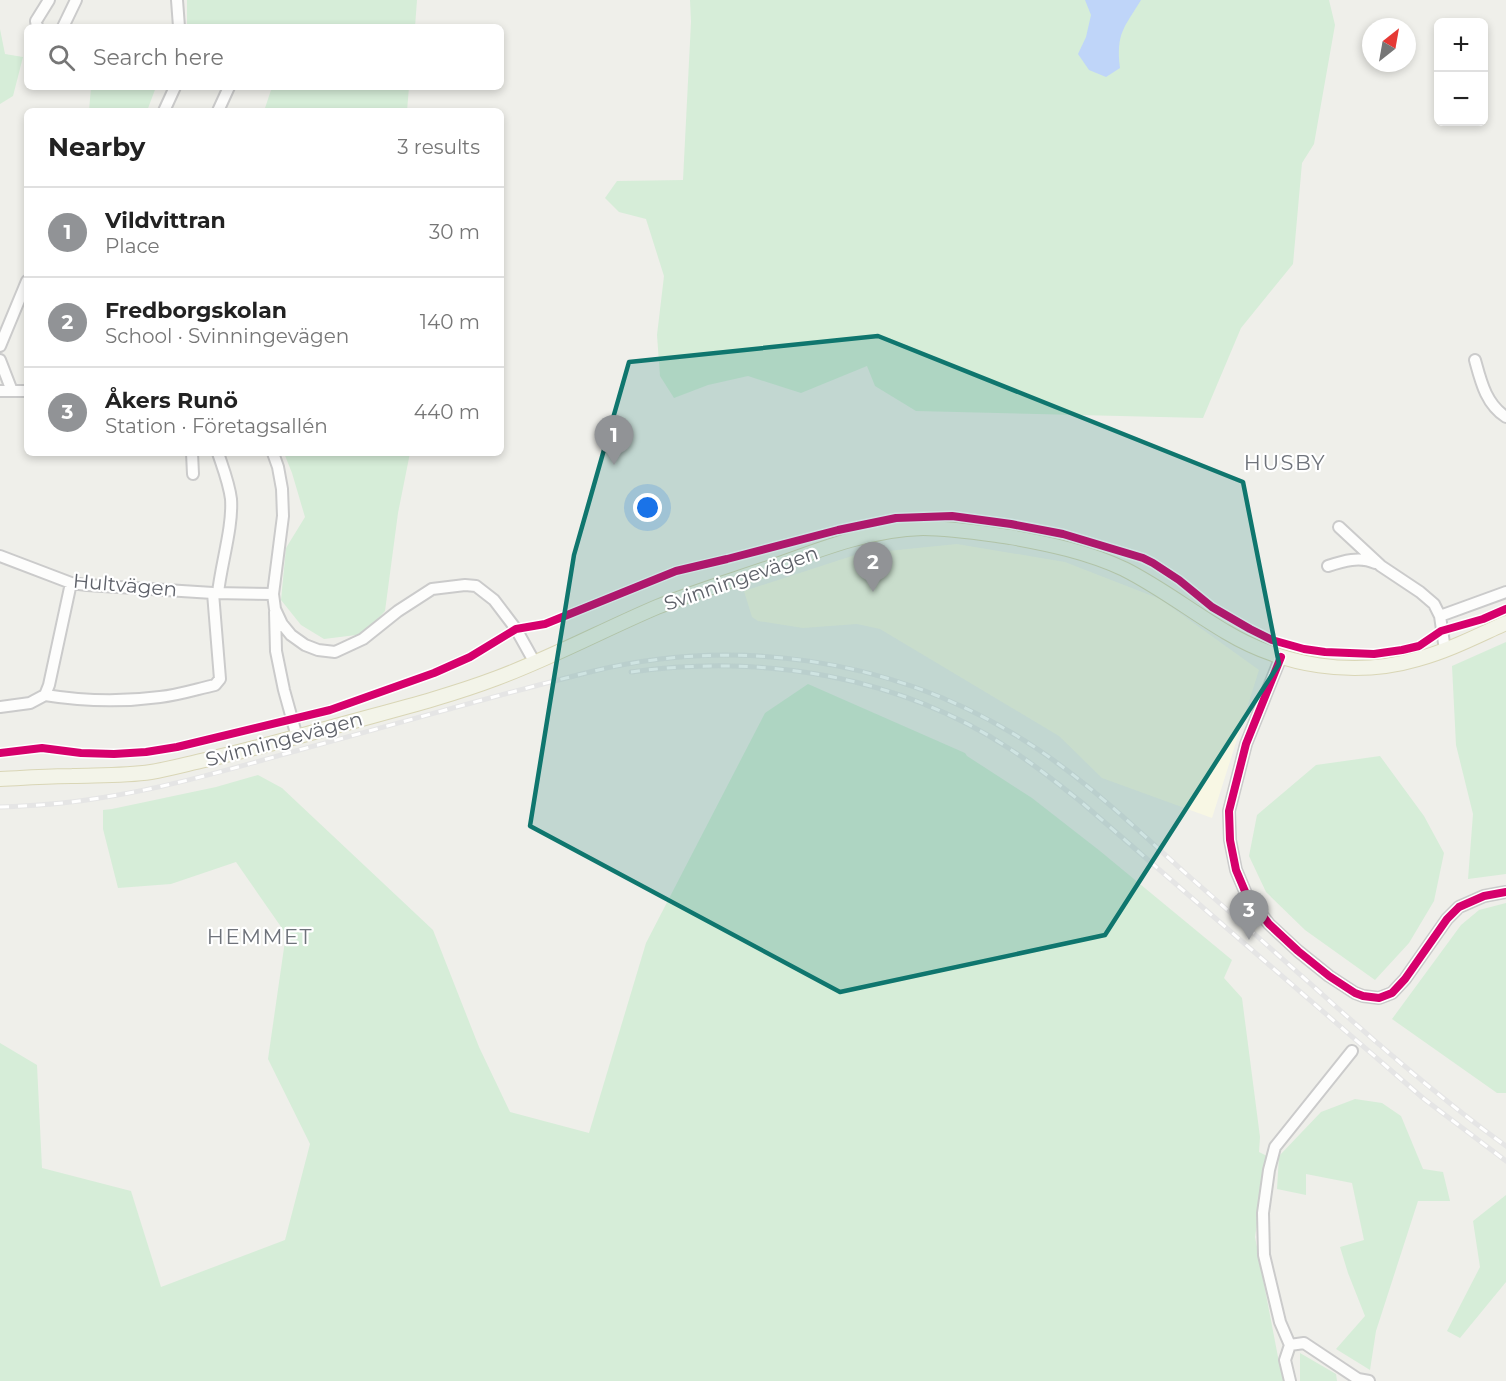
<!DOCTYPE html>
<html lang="en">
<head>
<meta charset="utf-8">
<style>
  :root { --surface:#fff; --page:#f6f6f6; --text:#222; --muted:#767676; --line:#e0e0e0; --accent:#919396 }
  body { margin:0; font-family:Montserrat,sans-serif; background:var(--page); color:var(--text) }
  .controls { position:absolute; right:18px; top:18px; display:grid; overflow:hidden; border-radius:9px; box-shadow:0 3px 9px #0003 }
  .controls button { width:54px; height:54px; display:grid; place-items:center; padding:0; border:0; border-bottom:2px solid var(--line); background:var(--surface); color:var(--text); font:30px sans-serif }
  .compass { position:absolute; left:1362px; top:18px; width:54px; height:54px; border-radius:50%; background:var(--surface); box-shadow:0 3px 9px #0003; rotate:31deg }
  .you { position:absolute; left:648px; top:508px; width:21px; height:21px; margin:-15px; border:4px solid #fff; border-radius:50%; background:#1a73e8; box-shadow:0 0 0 9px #1a73e833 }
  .badge { display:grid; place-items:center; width:39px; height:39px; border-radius:50%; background:var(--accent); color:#fff; font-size:20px; font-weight:700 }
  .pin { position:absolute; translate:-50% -50px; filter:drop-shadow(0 2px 3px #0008) }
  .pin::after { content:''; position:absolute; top:32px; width:21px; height:18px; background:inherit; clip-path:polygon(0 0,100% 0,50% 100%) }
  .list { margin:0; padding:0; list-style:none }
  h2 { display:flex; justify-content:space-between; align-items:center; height:78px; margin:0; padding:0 24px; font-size:26px }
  h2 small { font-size:20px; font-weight:400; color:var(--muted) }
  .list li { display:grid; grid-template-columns:39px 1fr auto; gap:18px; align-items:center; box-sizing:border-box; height:90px; padding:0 24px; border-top:2px solid var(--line) }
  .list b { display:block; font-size:22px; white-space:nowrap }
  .list p { margin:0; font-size:20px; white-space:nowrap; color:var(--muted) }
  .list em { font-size:20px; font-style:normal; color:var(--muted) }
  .icon { flex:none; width:33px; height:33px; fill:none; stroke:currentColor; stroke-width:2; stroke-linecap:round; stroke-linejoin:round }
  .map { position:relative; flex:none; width:1506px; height:1381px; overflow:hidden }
  .search { position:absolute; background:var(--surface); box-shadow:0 3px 9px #0003; left:24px; top:24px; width:480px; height:66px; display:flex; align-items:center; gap:15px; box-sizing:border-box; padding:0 21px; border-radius:9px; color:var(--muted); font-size:22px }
  .panel { position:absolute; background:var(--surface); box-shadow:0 3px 9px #0003; left:24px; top:108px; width:480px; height:348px; border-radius:9px }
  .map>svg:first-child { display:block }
  .commercial { fill:#f8f7e4 }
  .green { fill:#d6edd8 }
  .water { fill:#bfd5f9 }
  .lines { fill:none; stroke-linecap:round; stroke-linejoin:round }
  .minor-casing { stroke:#cbcbcb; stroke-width:14 }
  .major-casing { stroke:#d9d6b6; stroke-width:16 }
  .minor { stroke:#fdfdfc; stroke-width:10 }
  .major { stroke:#f3f4e9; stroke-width:14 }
  .rail-casing { stroke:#e5e5e5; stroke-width:5 }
  .rail { stroke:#fff; stroke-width:3; stroke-dasharray:9; stroke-linecap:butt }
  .cycleway-casing { stroke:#fff; stroke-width:11 }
  .cycleway { stroke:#d6006c; stroke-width:8 }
  .marked { fill:#0f766e; fill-opacity:0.2; stroke:#0f766e; stroke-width:4.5; stroke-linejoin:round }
  .labels { text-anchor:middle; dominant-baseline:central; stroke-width:4.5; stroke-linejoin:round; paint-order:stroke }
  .street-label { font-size:20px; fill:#5e6169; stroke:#fff }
  .neighbourhood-label { font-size:21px; letter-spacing:1.5px; fill:#6f737b; stroke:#fff }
</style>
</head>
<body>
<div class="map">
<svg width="1506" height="1381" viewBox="0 0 1506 1381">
  <rect width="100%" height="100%" fill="#efefea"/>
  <!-- commercial -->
  <path class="commercial" d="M 957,544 L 1065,562 L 1160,599 L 1259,670 L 1212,818 L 1102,778 L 1059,736 L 880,629 L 857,624 L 803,628 L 758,621 L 752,617 L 744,591 L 858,554 Z"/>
  <!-- green -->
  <path class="green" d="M 187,0 L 417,0 L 415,27 L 187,27 Z
    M 690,0 L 1329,0 L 1335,25 L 1314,144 L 1302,163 L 1293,264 L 1241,328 L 1203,418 L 916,411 L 875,386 L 867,366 L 801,393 L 748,376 L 708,385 L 674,398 L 660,376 L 657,335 L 664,276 L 646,219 L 619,212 L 605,198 L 617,181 L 683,180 L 691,22 Z
    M 0,29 L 5,54 L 23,57 L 13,96 L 0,104 Z
    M 91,87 L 156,87 L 147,111 L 89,111 Z
    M 272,87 L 409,87 L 407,111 L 264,111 Z
    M 284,453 L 410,453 L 398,513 L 385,611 L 364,634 L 324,639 L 301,625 L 281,600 L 286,548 L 305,517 L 292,473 Z
    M 1506,642 L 1506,874 L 1468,879 L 1473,814 L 1456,745 L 1452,666 Z
    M 808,684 L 965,753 L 967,756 L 1032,798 L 1100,851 L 1232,960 L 1224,978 L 1242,998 L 1260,1137 L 1259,1152 L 1267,1156 L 1255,1237 L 1278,1357 L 1285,1381 L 0,1381 L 0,1043 L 37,1065 L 42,1168 L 131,1191 L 161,1287 L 285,1240 L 310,1144 L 268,1059 L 286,934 L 236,862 L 171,884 L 118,888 L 103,829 L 103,810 L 112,809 L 216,787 L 258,775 L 282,788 L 433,930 L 479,1047 L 510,1112 L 589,1133 L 646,943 L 765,713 Z
    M 1380,756 L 1424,816 L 1444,853 L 1434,901 L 1409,943 L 1375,980 L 1305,930 L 1266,892 L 1249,856 L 1257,815 L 1316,765 Z
    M 1506,903 L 1506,1093 L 1497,1093 L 1392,1019 L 1461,925 L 1479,910 Z
    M 1355,1099 L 1382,1103 L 1401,1116 L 1423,1169 L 1443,1172 L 1450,1201 L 1418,1201 L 1376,1331 L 1370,1370 L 1336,1349 L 1365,1316 L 1348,1273 L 1340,1247 L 1364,1240 L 1352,1183 L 1306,1174 L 1306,1195 L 1277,1189 L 1279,1156 L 1321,1112 Z
    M 1506,1195 L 1506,1282 L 1460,1338 L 1447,1331 L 1480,1267 L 1473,1221 Z
    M 1300,1353 L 1336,1374 L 1337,1381 L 1300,1381 Z"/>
  <!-- water -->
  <path class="water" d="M 1085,0 L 1141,0 C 1124,28 1116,33 1120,68 L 1106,77 L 1089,70 L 1078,54 L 1086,37 L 1091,15 Z"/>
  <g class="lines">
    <!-- minor casing -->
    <g class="minor-casing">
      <path id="minor" d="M 177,0 L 179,27
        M 37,27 L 36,21 L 49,0
        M 63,27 L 76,0
        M 164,111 L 175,87
        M 218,111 L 229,87
        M 0,346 L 27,281
        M 0,360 L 12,391
        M 1475,360 C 1481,382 1486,404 1506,417
        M 0,391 L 27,391
        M 192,453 L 193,474
        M 218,453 C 223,468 229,483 231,499 C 233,527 221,564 218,593
        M 273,453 L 278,467 L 282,489 L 283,516 L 273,594 L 275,609 L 282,624 L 291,635 L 305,645 L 318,650 L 335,652 L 363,639 L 398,611 L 432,589 L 465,585 L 476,586 L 494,600 L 516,629 L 535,663
        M 1339,527 L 1381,566 L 1420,592 L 1434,604 L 1440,616 L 1445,650
        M 0,556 L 71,583 L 87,585 L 213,593 L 273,594
        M 1328,566 C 1343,561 1360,556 1375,563
        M 275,612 L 276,651 L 284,690 L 297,737
        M 1440,616 L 1506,592
        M 1281,657 L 1246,744 L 1229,811 L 1230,840 L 1236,870 L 1247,896 L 1269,924 L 1298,951 L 1329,976 L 1355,993 L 1363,996 L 1379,998 L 1392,993 L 1405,979 L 1447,919 L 1459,907 L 1484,896 L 1506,892
        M 45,695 C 82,701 123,702 160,697 C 179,695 197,689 215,685 L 220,679 L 213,593
        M 0,707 L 30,703 L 45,695 L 49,685 L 71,583
        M 1290,1345 L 1280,1322 L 1264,1255 L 1263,1213 L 1269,1170 L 1275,1147 L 1352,1051
        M 1290,1345 L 1304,1343 L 1358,1379 L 1369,1381
        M 1290,1381 L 1285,1360 L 1290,1345"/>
    </g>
    <!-- major casing -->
    <g class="major-casing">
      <path id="major" d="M 0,779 C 24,778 48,776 72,776 C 98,775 124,776 151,772 C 169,769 187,764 205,760 C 250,750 293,738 336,726 C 390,711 444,698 497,678 C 551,658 603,630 657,607 C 696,591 737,579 777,565 C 823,548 873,529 923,528 C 952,528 981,533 1010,537 C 1049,544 1088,552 1124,569 C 1160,587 1192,612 1226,632 C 1283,666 1353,678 1418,659 C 1448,651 1477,636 1506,623"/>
    </g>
    <!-- minor -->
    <use href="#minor" class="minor"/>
    <!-- major -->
    <use href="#major" class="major"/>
    <!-- rail casing -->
    <g class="rail-casing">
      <path id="rail" d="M 631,672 C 762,654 898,675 1010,749 C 1035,765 1057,783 1080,801 L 1424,1099 L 1506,1161
        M 0,807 C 31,806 62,804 93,799 C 163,789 231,769 299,750 C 397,724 496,695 594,671 C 735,637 887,658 1012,733 C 1075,770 1129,822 1183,871 C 1230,912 1277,954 1323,995 C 1382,1048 1442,1100 1506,1146"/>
    </g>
    <!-- rail -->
    <use href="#rail" class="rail"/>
    <!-- cycleway casing -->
    <g class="cycleway-casing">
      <path id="cycleway" d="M 1281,657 L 1246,744 L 1229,811 L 1230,840 L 1236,870 L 1247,896 L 1269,924 L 1298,951 L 1329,976 L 1355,993 L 1363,996 L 1379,998 L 1392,993 L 1405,979 L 1447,919 L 1459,907 L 1484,896 L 1506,892
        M 0,753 L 42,748 L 81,753 L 114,754 L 146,752 L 177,747 L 330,710 L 434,673 L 470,657 L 516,629 L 545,624 L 676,571 L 727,559 L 838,530 L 896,518 L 952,516 L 1011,524 L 1063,534 L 1143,558 L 1153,563 L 1179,580 L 1212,607 L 1250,629 L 1272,640 L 1304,649 L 1325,652 L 1374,654 L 1402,650 L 1419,646 L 1441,631 L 1483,619 L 1506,609"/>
    </g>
    <!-- cycleway -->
    <use href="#cycleway" class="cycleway"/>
  </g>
  <!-- marked area -->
  <path class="marked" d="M 878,336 L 1243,482 L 1279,664 L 1105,935 L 840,992 L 530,826 L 574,555 L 629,362 Z"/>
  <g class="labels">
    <!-- street labels -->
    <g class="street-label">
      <text transform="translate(741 578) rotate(-19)">Svinningevägen</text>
      <text transform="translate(125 585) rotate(5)">Hultvägen</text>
      <text transform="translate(284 739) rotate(-15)">Svinningevägen</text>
    </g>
    <!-- neighbourhood labels -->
    <g class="neighbourhood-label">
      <text x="1285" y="462">HUSBY</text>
      <text x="260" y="936">HEMMET</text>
    </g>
  </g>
</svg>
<div class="controls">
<button>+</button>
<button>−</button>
</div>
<svg class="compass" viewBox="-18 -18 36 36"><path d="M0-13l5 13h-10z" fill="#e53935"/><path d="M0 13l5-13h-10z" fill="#767676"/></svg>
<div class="you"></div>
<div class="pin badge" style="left:614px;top:465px">1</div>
<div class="pin badge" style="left:873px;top:592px">2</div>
<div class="pin badge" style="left:1249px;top:940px">3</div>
<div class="search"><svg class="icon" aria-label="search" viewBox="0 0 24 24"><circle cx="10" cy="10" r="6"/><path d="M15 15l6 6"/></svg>Search here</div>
<section class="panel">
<h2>Nearby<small>3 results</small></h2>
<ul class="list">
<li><span class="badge">1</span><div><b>Vildvittran</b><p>Place</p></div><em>30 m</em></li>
<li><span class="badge">2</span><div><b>Fredborgskolan</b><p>School · Svinningevägen</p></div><em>140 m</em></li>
<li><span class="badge">3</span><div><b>Åkers Runö</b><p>Station · Företagsallén</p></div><em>440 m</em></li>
</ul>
</section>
</div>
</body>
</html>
